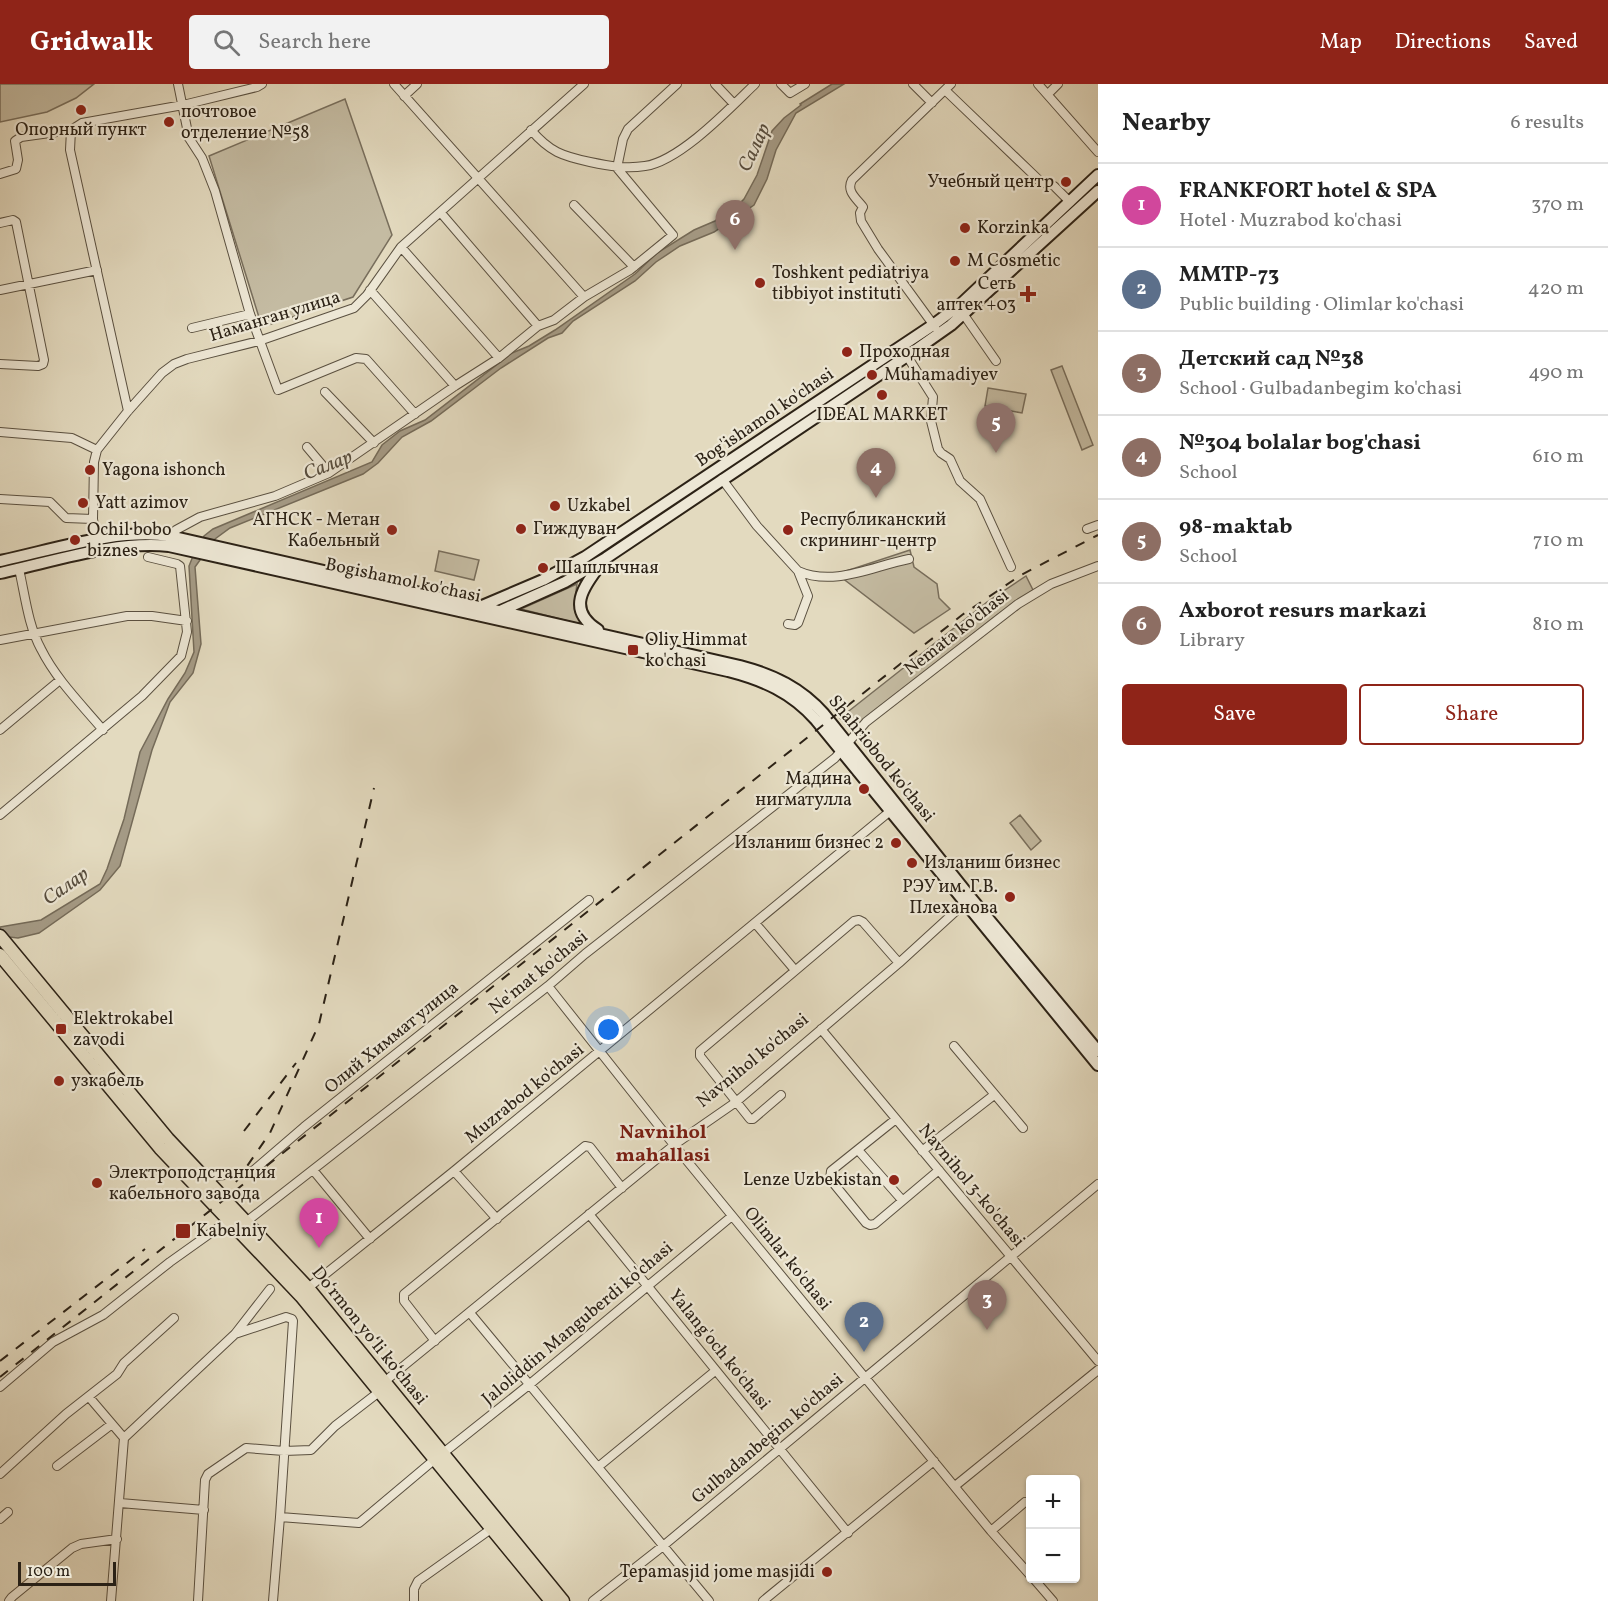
<!DOCTYPE html>
<html lang="en">
<head>
<meta charset="utf-8">
<style>
  :root { --surface:#fff; --page:#f2f2f2; --text:#222; --muted:#767676; --line:#e0e0e0; --accent:#8f2418 }
  body { margin:0; font-family:Vollkorn,serif; background:var(--page); color:var(--text) }
  .controls { position:absolute; right:18px; bottom:18px; display:grid; overflow:hidden; border-radius:6px; box-shadow:0 2px 4px #0004 }
  .controls button { width:54px; height:54px; display:grid; place-items:center; padding:0; border:0; border-bottom:2px solid var(--line); background:var(--surface); color:var(--text); font:30px sans-serif }
  .scale { position:absolute; left:18px; bottom:15px; width:98px; box-sizing:border-box; padding-left:6px; border:3px solid #2c2216; border-top:0; font-size:16px; line-height:21px; white-space:nowrap; color:#2c2216; -webkit-text-stroke:4px #ede7d5; paint-order:stroke }
  .you { position:absolute; left:609px; top:946px; width:21px; height:21px; margin:-15px; border:4px solid #fff; border-radius:50%; background:#1a73e8; box-shadow:0 0 0 9px #1a73e833 }
  .badge { display:grid; place-items:center; width:39px; height:39px; border-radius:50%; background:var(--accent); color:#fff; font-size:20px; font-weight:700 }
  .pin { position:absolute; translate:-50% -50px; filter:drop-shadow(0 2px 3px #0008) }
  .pin::after { content:''; position:absolute; top:32px; width:21px; height:18px; background:inherit; clip-path:polygon(0 0,100% 0,50% 100%) }
  .list { margin:0; padding:0; list-style:none }
  h2 { display:flex; justify-content:space-between; align-items:center; height:78px; margin:0; padding:0 24px; font-size:26px }
  h2 small { font-size:20px; font-weight:400; color:var(--muted) }
  .list li { display:grid; grid-template-columns:39px 1fr auto; gap:18px; align-items:center; box-sizing:border-box; height:84px; padding:0 24px; border-top:2px solid var(--line) }
  .list b { display:block; font-size:22px; white-space:nowrap }
  .list p { margin:0; font-size:20px; white-space:nowrap; color:var(--muted) }
  .list em { font-size:20px; font-style:normal; color:var(--muted) }
  .actions { display:flex; gap:12px; padding:18px 24px }
  .actions a { flex:1; padding:14px 0; border:2px solid var(--accent); border-radius:6px; text-align:center; font-size:21px; color:var(--accent) }
  .actions .main { background:var(--accent); color:#fff }
  .icon { flex:none; width:33px; height:33px; fill:none; stroke:currentColor; stroke-width:2; stroke-linecap:round; stroke-linejoin:round }
  .map { position:relative; flex:none; width:1098px; height:1517px; overflow:hidden }
  header { display:flex; align-items:center; gap:36px; box-sizing:border-box; height:84px; padding:0 30px; background:var(--accent); color:#fff }
  header strong { font-size:28px }
  nav { display:flex; gap:33px; margin-inline-start:auto; font-size:21px }
  .search { width:420px; height:54px; background:var(--page); display:flex; align-items:center; gap:15px; box-sizing:border-box; padding:0 21px; border-radius:6px; color:var(--muted); font-size:22px }
  main { display:flex }
  aside { flex:1; background:var(--surface) }
  .map>svg:first-child { display:block }
  .green { fill:#c4bba2; stroke:#786e5c; stroke-width:1.5 }
  .water { fill:#a59b86; stroke:#756b59; stroke-width:1.5 }
  .lines { fill:none; stroke-linecap:round; stroke-linejoin:round }
  .minor-casing { stroke:#5a5040; stroke-width:10 }
  .secondary-casing { stroke:#2c2216; stroke-width:14 }
  .primary-casing { stroke:#2c2216; stroke-width:15 }
  .minor { stroke:#ede7d5; stroke-width:8 }
  .secondary { stroke:#ede7d5; stroke-width:10 }
  .primary { stroke:#e3dabf; stroke-width:12 }
  .rail { stroke:#2c2216; stroke-width:2; stroke-dasharray:10 10; stroke-linecap:butt }
  .poi-dot { fill:#8f2418; stroke:#ede7d5; stroke-width:2 }
  .labels { text-anchor:middle; dominant-baseline:central; stroke-width:4.5; stroke-linejoin:round; paint-order:stroke }
  .poi-label { font-size:18px; fill:#2c2216; stroke:#ede7d5; text-anchor:start }
  .street-label { font-size:18px; fill:#2c2216; stroke:#ede7d5 }
  .water-label { font-size:20px; font-style:italic; fill:#564c3d; stroke:#ede7d5 }
  .neighbourhood-label { font-size:20px; font-weight:bold; fill:#7a1f14; stroke:#ede7d5 }
</style>
</head>
<body>
<header>
<strong>Gridwalk</strong>
<div class="search"><svg class="icon" aria-label="search" viewBox="0 0 24 24"><circle cx="10" cy="10" r="6"/><path d="M15 15l6 6"/></svg>Search here</div>
<nav><a>Map</a><a>Directions</a><a>Saved</a></nav>
</header>
<main>
<div class="map">
<svg width="1098" height="1517" viewBox="0 0 1098 1517">
  <rect width="100%" height="100%" fill="#e3dabf"/>
  <filter id="stains"><feTurbulence type="fractalNoise" baseFrequency=".00333" numOctaves="4"/><feColorMatrix values="0 0 0 0 .2 0 0 0 0 .09 0 0 0 0 .02 0 0 0 .5 -.17"/></filter>
  <radialGradient id="worn" r=".72"><stop offset=".6" stop-color="#630" stop-opacity="0"/><stop offset="1" stop-color="#630" stop-opacity=".3"/></radialGradient>
  <!-- green -->
  <path class="green" d="M 0,0 L 94,0 L 76,14 L 47,28 L 0,38 Z
    M 345,15 L 392,151 L 353,213 L 262,243 L 209,72 Z
    M 1062,282 L 1093,361 L 1082,366 L 1051,286 Z
    M 988,304 L 1026,310 L 1022,329 L 985,322 Z
    M 910,466 L 914,483 L 937,500 L 939,514 L 950,525 L 914,549 L 837,490 Z
    M 439,467 L 479,476 L 474,496 L 435,487 Z
    M 1026,492 L 1033,506 L 997,531 L 851,646 L 840,634 L 987,518 Z
    M 577,500 L 574,521 L 580,534 L 580,540 L 521,525 Z
    M 1020,731 L 1041,757 L 1031,766 L 1010,739 Z"/>
  <!-- water -->
  <path class="water" d="M 832,0 L 844,0 L 796,29 L 776,66 L 767,95 L 754,121 L 714,148 L 680,162 L 656,178 L 635,197 L 573,237 L 562,249 L 548,254 L 501,284 L 431,337 L 402,353 L 378,379 L 363,390 L 230,444 L 215,455 L 195,483 L 201,560 L 193,589 L 170,618 L 152,666 L 120,782 L 100,806 L 39,849 L 18,854 L 0,852 L 0,843 L 41,836 L 100,800 L 107,785 L 124,735 L 140,668 L 168,615 L 185,589 L 194,568 L 189,482 L 195,467 L 204,452 L 213,445 L 372,378 L 382,361 L 400,347 L 425,336 L 512,269 L 529,262 L 555,246 L 635,190 L 657,169 L 694,146 L 715,137 L 735,124 L 744,115 L 757,91 L 772,47 L 784,34 L 801,21 L 800,20 Z"/>
  <g class="lines">
    <!-- minor casing -->
    <g class="minor-casing">
      <path id="minor" d="M 178,0 L 189,54 L 202,74 L 215,107 L 250,230 L 278,306 L 356,274 L 366,275 L 415,330
        M 394,0 L 584,213
        M 715,0 L 734,20
        M 781,0 L 790,9 L 805,0
        M 913,0 L 932,19
        M 1038,0 L 1098,68
        M 945,6 L 1041,98 L 1054,102 L 1070,118
        M 1048,10 L 1058,0
        M 404,12 L 417,0
        M 71,46 L 70,66 L 128,327
        M 531,46 C 550,68 562,72 590,78 C 609,82 626,85 645,82 C 680,77 730,24 755,0
        M 0,90 L 16,85 L 18,76 L 15,57 L 21,53 L 71,46 L 82,39 L 183,21 L 257,3 L 262,0
        M 574,121 L 634,183
        M 441,129 L 538,242
        M 0,139 L 13,136 L 16,138 L 44,276 L 43,280 L 38,282 L 0,280
        M 401,163 L 499,274
        M 0,206 L 97,186
        M 370,206 L 455,302
        M 964,231 L 996,277
        M 935,243 L 878,165 L 861,137 L 860,129 L 863,123 C 856,114 846,107 852,96 L 951,0
        M 192,244 L 250,230
        M 907,272 L 933,313 L 931,337 L 938,365 L 941,369 L 950,375 L 960,397 L 980,415 L 1011,483
        M 325,308 L 374,359
        M 0,348 L 72,354 L 97,366
        M 307,363 L 329,389
        M 722,395 L 757,442 L 798,487 L 808,512 L 798,539 L 795,541 L 788,540
        M 0,415 L 50,418 L 66,434 L 93,435
        M 1087,445 L 1098,441
        M 170,456 L 170,452 L 176,446 L 200,433 L 275,412 L 329,389 L 455,302 L 499,274 L 538,242 L 554,236 L 584,213 L 630,186 L 673,151 L 617,84 L 623,55 L 628,45 L 677,0
        M 97,460 L 93,435 L 94,378 L 97,366 L 128,327 L 162,289 L 174,280 L 187,275 L 259,257 L 354,224 L 367,211 L 401,163 L 584,0
        M 19,485 C 25,511 28,541 41,565 C 56,595 81,620 103,646
        M 798,487 C 834,503 873,482 909,475
        M 0,556 L 127,532 L 152,532 L 187,537
        M 0,646 L 60,596
        M 0,731 L 142,612 L 181,572 L 187,548 L 180,482 L 177,480 L 148,473
        M 755,839 L 794,885
        M 548,902 L 674,1061 L 991,1447 L 1030,1491
        M 821,945 L 1098,1277
        M 954,962 L 1023,1044
        M 781,1011 L 753,1035 L 750,1035 L 700,972 L 700,967 L 854,837 L 859,836 L 863,838 L 899,879
        M 896,1035 L 831,1087 L 830,1095 L 866,1139 L 870,1141 L 875,1140 L 939,1086
        M 858,1066 L 902,1116
        M 922,1067 L 994,1011
        M 313,1086 L 370,1155
        M 454,1087 L 497,1135
        M 207,1097 L 216,1092 L 250,1088 L 254,1086 L 304,1043 L 589,816
        M 589,1130 L 848,1449
        M 246,1138 L 548,902 L 585,870 L 835,674 L 866,638 L 1018,520 L 1051,500 L 1098,482
        M 308,1204 L 454,1087 L 894,724
        M 470,1229 L 709,1517
        M 235,1250 L 286,1233 L 292,1235 L 293,1237 L 280,1433 L 273,1517
        M 435,1257 L 404,1217 L 404,1210 L 585,1062 L 590,1063 L 622,1104
        M 384,1298 L 674,1061 L 736,1018 L 899,879 L 968,816
        M 0,1303 L 53,1258 L 103,1231 L 170,1178 L 229,1136
        M 89,1313 L 124,1354
        M 442,1370 L 530,1300 L 732,1132
        M 57,1382 L 112,1340
        M 598,1383 L 715,1287
        M 0,1390 L 66,1330 L 117,1290 L 124,1279 L 174,1234
        M 955,1402 L 1098,1286
        M 120,1419 L 204,1426
        M 280,1433 L 359,1439 L 434,1376
        M 0,1435 L 8,1428
        M 991,1447 L 1025,1418
        M 1033,1494 L 1053,1517
        M 9,1517 L 12,1513 L 72,1464 L 81,1460 L 117,1455
        M 111,1517 L 124,1354 L 235,1250 L 270,1205
        M 198,1517 L 205,1396 L 208,1390 L 246,1364 L 284,1367 L 311,1366 L 335,1342 L 379,1308
        M 414,1517 L 414,1505 L 418,1497 L 491,1445
        M 593,1517 L 663,1462 L 1098,1100
        M 763,1517 L 934,1377"/>
    </g>
    <!-- secondary casing -->
    <g class="secondary-casing">
      <path id="secondary" d="M 0,477 C 53,466 116,444 170,452 L 740,582 C 774,591 801,604 824,630 L 971,814 L 1098,967
        M 0,489 C 52,478 116,456 169,462 L 728,587 C 763,596 791,608 816,636 L 1098,981
        M 482,522 L 543,496 L 585,473 L 933,241 L 961,220 L 1098,91
        M 500,527 L 565,498 L 606,474 L 907,272 L 951,241 L 1098,107
        M 598,546 C 566,526 583,503 601,480"/>
    </g>
    <!-- primary casing -->
    <g class="primary-casing">
      <path id="primary" d="M 0,852 L 168,1055 L 308,1204 L 563,1517
        M 0,871 L 160,1064 L 301,1212 L 551,1517"/>
    </g>
    <!-- minor -->
    <use href="#minor" class="minor"/>
    <!-- secondary -->
    <use href="#secondary" class="secondary"/>
    <!-- primary -->
    <use href="#primary" class="primary"/>
    <!-- rail -->
    <path class="rail" d="M 244,1047 L 296,979
      M 236,1098 L 270,1049 L 319,940 L 374,704
      M 0,1277 L 145,1165
      M 0,1293 L 962,531 L 1021,491 L 1098,451"/>
  </g>
  <!-- markers -->
  <g class="poi-dot">
    <circle cx="81" cy="26" r="6"/>
    <circle cx="169" cy="38" r="6"/>
    <circle cx="1066" cy="98" r="6"/>
    <circle cx="965" cy="144" r="6"/>
    <circle cx="955" cy="177" r="6"/>
    <circle cx="760" cy="199" r="6"/>
    <path d="M1025 201h6v6h6v6h-6v6h-6v-6h-6v-6h6z"/>
    <circle cx="847" cy="268" r="6"/>
    <circle cx="872" cy="291" r="6"/>
    <circle cx="882" cy="311" r="6"/>
    <circle cx="90" cy="386" r="6"/>
    <circle cx="83" cy="419" r="6"/>
    <circle cx="555" cy="422" r="6"/>
    <circle cx="521" cy="445" r="6"/>
    <circle cx="392" cy="446" r="6"/>
    <circle cx="788" cy="446" r="6"/>
    <circle cx="75" cy="456" r="6"/>
    <circle cx="543" cy="484" r="6"/>
    <rect x="627" y="560" width="12" height="12" rx="3"/>
    <circle cx="864" cy="705" r="6"/>
    <circle cx="896" cy="759" r="6"/>
    <circle cx="912" cy="779" r="6"/>
    <circle cx="1010" cy="813" r="6"/>
    <rect x="55" y="939" width="12" height="12" rx="3"/>
    <circle cx="59" cy="997" r="6"/>
    <circle cx="894" cy="1096" r="6"/>
    <circle cx="97" cy="1099" r="6"/>
    <rect x="175" y="1139" width="16" height="16" rx="3"/>
    <circle cx="827" cy="1488" r="6"/>
  </g>
  <g class="labels">
    <!-- poi labels -->
    <g class="poi-label">
      <text x="181" y="28">почтовое<tspan x="181" dy="21">отделение №58</tspan></text>
      <text x="81" y="46" text-anchor="middle">Опорный пункт</text>
      <text x="1054" y="98" text-anchor="end">Учебный центр</text>
      <text x="977" y="144">Korzinka</text>
      <text x="967" y="177">M Cosmetic</text>
      <text x="772" y="189">Toshkent pediatriya<tspan x="772" dy="21">tibbiyot instituti</tspan></text>
      <text x="1016" y="200" text-anchor="end">Сеть<tspan x="1016" dy="21">аптек +03</tspan></text>
      <text x="859" y="268">Проходная</text>
      <text x="884" y="291">Muhamadiyev</text>
      <text x="882" y="331" text-anchor="middle">IDEAL MARKET</text>
      <text x="102" y="386">Yagona ishonch</text>
      <text x="95" y="419">Yatt azimov</text>
      <text x="567" y="422">Uzkabel</text>
      <text x="380" y="436" text-anchor="end">АГНСК - Метан<tspan x="380" dy="21">Кабельный</tspan></text>
      <text x="800" y="436">Республиканский<tspan x="800" dy="21">скрининг-центр</tspan></text>
      <text x="533" y="445">Гиждуван</text>
      <text x="87" y="446">Ochil bobo<tspan x="87" dy="21">biznes</tspan></text>
      <text x="555" y="484">Шашлычная</text>
      <text x="645" y="556">Oliy Himmat<tspan x="645" dy="21">ko'chasi</tspan></text>
      <text x="852" y="695" text-anchor="end">Мадина<tspan x="852" dy="21">нигматулла</tspan></text>
      <text x="884" y="759" text-anchor="end">Изланиш бизнес 2</text>
      <text x="924" y="779">Изланиш бизнес</text>
      <text x="998" y="803" text-anchor="end">РЭУ им. Г.В.<tspan x="998" dy="21">Плеханова</tspan></text>
      <text x="73" y="935">Elektrokabel<tspan x="73" dy="21">zavodi</tspan></text>
      <text x="71" y="997">узкабель</text>
      <text x="109" y="1089">Электроподстанция<tspan x="109" dy="21">кабельного завода</tspan></text>
      <text x="882" y="1096" text-anchor="end">Lenze Uzbekistan</text>
      <text x="196" y="1147">Kabelniy</text>
      <text x="815" y="1488" text-anchor="end">Tepamasjid jome masjidi</text>
    </g>
    <!-- street labels -->
    <g class="street-label">
      <text transform="translate(275 233) rotate(-17)">Наманган улица</text>
      <text transform="translate(765 334) rotate(-34)">Bog'ishamol ko'chasi</text>
      <text transform="translate(403 497) rotate(12)">Bogishamol ko'chasi</text>
      <text transform="translate(957 549) rotate(-38)">Nemata ko'chasi</text>
      <text transform="translate(881 675) rotate(51)">Shahriobod ko'chasi</text>
      <text transform="translate(539 889) rotate(-39)">Ne'mat ko'chasi</text>
      <text transform="translate(392 954) rotate(-39)">Олий Химмат улица</text>
      <text transform="translate(753 977) rotate(-39)">Navnihol ko'chasi</text>
      <text transform="translate(525 1010) rotate(-39)">Muzrabod ko'chasi</text>
      <text transform="translate(971 1102) rotate(50)">Navnihol 3-ko'chasi</text>
      <text transform="translate(787 1175) rotate(51)">Olimlar ko'chasi</text>
      <text transform="translate(578 1240) rotate(-40)">Jaloliddin Manguberdi ko'chasi</text>
      <text transform="translate(369 1252) rotate(51)">Do‘rmon yo‘li ko‘chasi</text>
      <text transform="translate(719 1266) rotate(51)">Yalang'och ko'chasi</text>
      <text transform="translate(768 1355) rotate(-40)">Gulbadanbegim ko'chasi</text>
    </g>
    <!-- water labels -->
    <g class="water-label">
      <text transform="translate(755 64) rotate(-65)">Салар</text>
      <text transform="translate(328 382) rotate(-22)">Салар</text>
      <text transform="translate(66 803) rotate(-35)">Салар</text>
    </g>
    <!-- neighbourhood labels -->
    <g class="neighbourhood-label">
      <text x="663" y="1049">Navnihol<tspan x="663" dy="23">mahallasi</tspan></text>
    </g>
  </g>
  <rect width="100%" height="100%" filter="url(#stains)"/>
  <rect width="100%" height="100%" fill="url(#worn)"/>
</svg>
<div class="controls">
<button>+</button>
<button>−</button>
</div>
<div class="scale">100 m</div>
<div class="you"></div>
<div class="pin badge" style="left:319px;top:1164px;background:#d1479c">1</div>
<div class="pin badge" style="left:864px;top:1268px;background:#5c6f8a">2</div>
<div class="pin badge" style="left:987px;top:1246px;background:#8d6e63">3</div>
<div class="pin badge" style="left:876px;top:414px;background:#8d6e63">4</div>
<div class="pin badge" style="left:996px;top:369px;background:#8d6e63">5</div>
<div class="pin badge" style="left:735px;top:166px;background:#8d6e63">6</div>
</div>
<aside>
<h2>Nearby<small>6 results</small></h2>
<ul class="list">
<li><span class="badge" style="background:#d1479c">1</span><div><b>FRANKFORT hotel &amp; SPA</b><p>Hotel · Muzrabod ko'chasi</p></div><em>370 m</em></li>
<li><span class="badge" style="background:#5c6f8a">2</span><div><b>MMTP-73</b><p>Public building · Olimlar ko'chasi</p></div><em>420 m</em></li>
<li><span class="badge" style="background:#8d6e63">3</span><div><b>Детский сад №38</b><p>School · Gulbadanbegim ko'chasi</p></div><em>490 m</em></li>
<li><span class="badge" style="background:#8d6e63">4</span><div><b>№304 bolalar bog'chasi</b><p>School</p></div><em>610 m</em></li>
<li><span class="badge" style="background:#8d6e63">5</span><div><b>98-maktab</b><p>School</p></div><em>710 m</em></li>
<li><span class="badge" style="background:#8d6e63">6</span><div><b>Axborot resurs markazi</b><p>Library</p></div><em>810 m</em></li>
</ul>
<div class="actions"><a class="main">Save</a><a>Share</a></div>
</aside>
</main>
</body>
</html>
